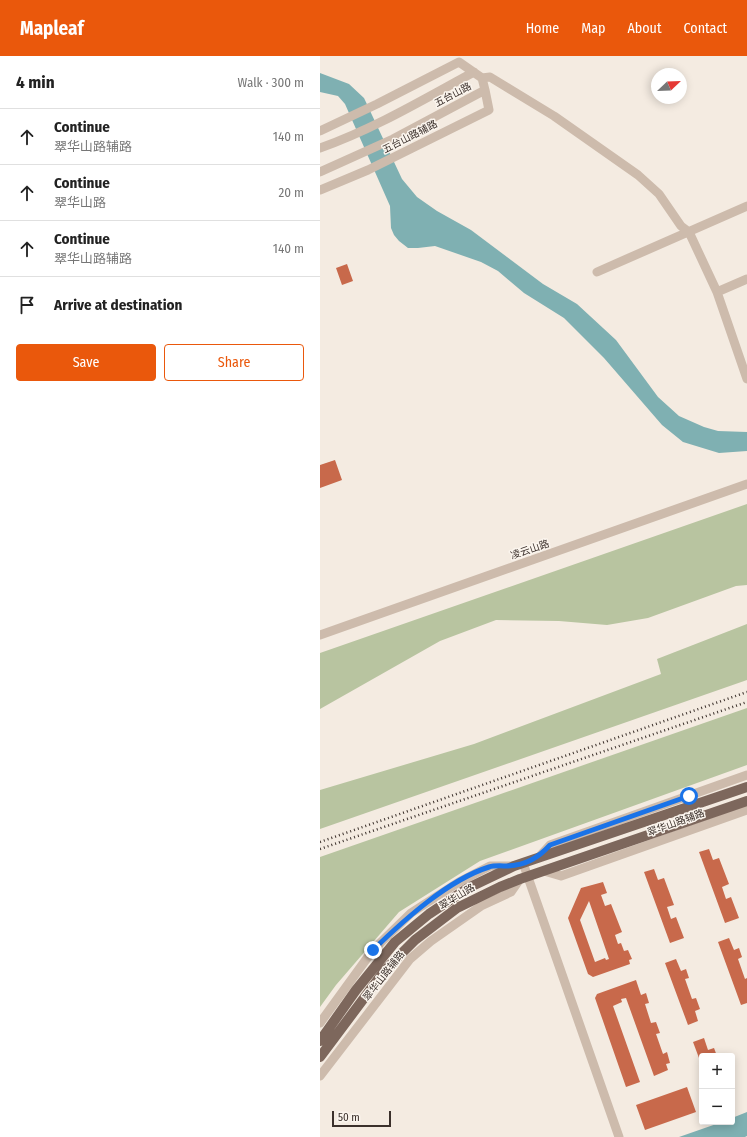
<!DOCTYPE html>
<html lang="en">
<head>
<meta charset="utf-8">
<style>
  :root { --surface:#fff; --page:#f6f6f6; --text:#222; --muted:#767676; --line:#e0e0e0; --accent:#ea580c }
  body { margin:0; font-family:"Fira Sans Condensed","Noto Sans SC",sans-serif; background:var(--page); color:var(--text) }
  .controls { position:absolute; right:12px; bottom:12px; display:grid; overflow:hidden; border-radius:4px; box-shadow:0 2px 10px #0003 }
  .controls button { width:36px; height:36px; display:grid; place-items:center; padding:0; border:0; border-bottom:1px solid var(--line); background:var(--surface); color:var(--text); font:20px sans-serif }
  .compass { position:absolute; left:331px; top:12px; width:36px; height:36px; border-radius:50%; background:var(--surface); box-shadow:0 2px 10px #0003; rotate:67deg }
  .scale { position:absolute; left:12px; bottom:10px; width:59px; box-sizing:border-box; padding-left:4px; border:2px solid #3b302b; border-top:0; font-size:11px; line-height:14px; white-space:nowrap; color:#3b302b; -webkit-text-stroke:3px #fbf5ee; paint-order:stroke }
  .stop { position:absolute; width:12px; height:12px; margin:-9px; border:3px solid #1a73e8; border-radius:50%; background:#fff }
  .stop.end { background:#1a73e8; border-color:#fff; box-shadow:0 1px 4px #0008 }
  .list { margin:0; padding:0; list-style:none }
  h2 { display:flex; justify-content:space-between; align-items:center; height:52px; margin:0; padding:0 16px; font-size:17px }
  h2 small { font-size:13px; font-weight:400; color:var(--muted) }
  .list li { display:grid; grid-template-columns:26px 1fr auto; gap:12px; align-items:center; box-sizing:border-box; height:56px; padding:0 16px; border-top:1px solid var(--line) }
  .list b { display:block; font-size:15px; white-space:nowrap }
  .list p { margin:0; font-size:13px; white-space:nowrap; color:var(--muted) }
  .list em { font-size:13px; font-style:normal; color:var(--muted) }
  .actions { display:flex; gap:8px; padding:12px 16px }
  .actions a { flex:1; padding:9px 0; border:1px solid var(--accent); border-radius:4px; text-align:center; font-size:14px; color:var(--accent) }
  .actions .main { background:var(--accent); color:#fff }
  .icon { flex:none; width:22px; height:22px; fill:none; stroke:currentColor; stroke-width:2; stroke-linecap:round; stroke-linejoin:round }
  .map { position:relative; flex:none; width:427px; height:1081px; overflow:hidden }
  header { display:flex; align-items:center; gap:24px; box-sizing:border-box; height:56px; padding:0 20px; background:var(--accent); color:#fff }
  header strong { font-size:19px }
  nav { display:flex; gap:22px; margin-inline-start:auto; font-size:14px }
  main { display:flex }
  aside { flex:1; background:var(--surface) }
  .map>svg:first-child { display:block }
  .green { fill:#b8c4a0 }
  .water { fill:#7fb0b2 }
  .building { fill:#c8694b; fill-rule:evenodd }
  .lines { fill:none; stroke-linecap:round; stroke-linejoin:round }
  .minor { stroke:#cdbbac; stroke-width:9 }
  .major { stroke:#7d675c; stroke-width:10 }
  .rail { stroke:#3b302b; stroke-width:2.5; stroke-dasharray:1 3; stroke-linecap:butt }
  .route { stroke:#1a73e8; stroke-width:5 }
  .labels { text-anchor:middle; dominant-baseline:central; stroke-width:3; stroke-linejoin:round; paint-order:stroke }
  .street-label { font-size:10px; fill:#3b302b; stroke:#fbf5ee }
</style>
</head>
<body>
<header>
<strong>Mapleaf</strong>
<nav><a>Home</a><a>Map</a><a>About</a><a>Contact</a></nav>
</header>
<main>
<aside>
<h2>4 min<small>Walk · 300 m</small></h2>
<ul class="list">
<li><svg class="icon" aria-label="ahead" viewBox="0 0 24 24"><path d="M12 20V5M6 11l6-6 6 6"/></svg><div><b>Continue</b><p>翠华山路辅路</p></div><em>140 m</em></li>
<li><svg class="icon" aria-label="ahead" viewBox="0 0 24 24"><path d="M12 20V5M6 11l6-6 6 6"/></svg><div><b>Continue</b><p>翠华山路</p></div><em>20 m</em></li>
<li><svg class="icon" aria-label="ahead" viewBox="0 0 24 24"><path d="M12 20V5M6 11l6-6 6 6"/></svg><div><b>Continue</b><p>翠华山路辅路</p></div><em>140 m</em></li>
<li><svg class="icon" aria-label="arrive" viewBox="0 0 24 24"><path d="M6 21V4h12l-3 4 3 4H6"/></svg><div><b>Arrive at destination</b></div></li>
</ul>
<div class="actions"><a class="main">Save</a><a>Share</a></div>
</aside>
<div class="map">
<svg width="427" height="1081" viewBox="0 0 427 1081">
  <rect width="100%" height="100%" fill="#f4ebe1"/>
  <!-- green -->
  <path class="green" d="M 427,448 L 427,529 L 416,530 L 328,562 L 287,569 L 239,565 L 176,564 L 120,585 L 0,653 L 0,597 Z
    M 427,568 L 427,624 L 0,773 L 0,734 L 154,688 L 341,618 L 337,603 Z
    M 427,652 L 427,709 L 160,805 L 79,856 L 16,929 L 0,951 L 0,801 Z"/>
  <!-- water -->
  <path class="water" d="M 0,17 L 29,28 L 44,42 L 82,123 L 97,141 L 117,155 L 151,174 L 223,228 L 257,248 L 296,284 L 338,341 L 359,360 L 384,371 L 398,375 L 427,376 L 427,395 L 399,397 L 363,386 L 342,369 L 284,302 L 244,262 L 204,237 L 178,215 L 161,206 L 115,190 L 98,192 L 88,192 L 79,185 L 74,179 L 71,172 L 70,150 L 25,48 L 18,40 L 0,36 Z
    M 427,1056 L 427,1080 L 425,1081 L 359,1081 L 402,1066 L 412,1066 L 412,1062 Z"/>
  <!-- building -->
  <path class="building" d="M 27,208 L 33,225 L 22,229 L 16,212 Z
    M 15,404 L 22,424 L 0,432 L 0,409 Z
    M 389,793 L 393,804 L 399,802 L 409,828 L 402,831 L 406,843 L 411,841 L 419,862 L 405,867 L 379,796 Z
    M 334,813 L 338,824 L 344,822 L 354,849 L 347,851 L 351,863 L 356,861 L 364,882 L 350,887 L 324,816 Z
    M 283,826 L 287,837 L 281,839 L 285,850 L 291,848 L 302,876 L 295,879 L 298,888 L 301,887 L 304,895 L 308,894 L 312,903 L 309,904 L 310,908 L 273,921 L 268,918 L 248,862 L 261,832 ZM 269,845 L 289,903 L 286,904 L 285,902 L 275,906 L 260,864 Z
    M 409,882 L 414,894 L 419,892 L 422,901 L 418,903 L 425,923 L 427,922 L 427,947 L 421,949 L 398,886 Z
    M 356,903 L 361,915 L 366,913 L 369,922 L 365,923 L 372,943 L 376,942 L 380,953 L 375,955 L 378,965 L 368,969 L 345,907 Z
    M 316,924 L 321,939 L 326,937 L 329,947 L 325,948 L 331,967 L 336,966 L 340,977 L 336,978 L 343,998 L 347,996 L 350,1007 L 346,1008 L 348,1014 L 334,1020 L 306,942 L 301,943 L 302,946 L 293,950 L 320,1026 L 306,1031 L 275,942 L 277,938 Z
    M 384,982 L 388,994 L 394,992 L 397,1000 L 382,1000 L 382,1010 L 373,986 Z
    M 367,1031 L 376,1056 L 325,1074 L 316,1049 Z"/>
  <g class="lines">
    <!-- minor -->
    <path class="minor" d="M 162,22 L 170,21 L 234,60 L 318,119 L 339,138 L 361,170 L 369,176 L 397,236 L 427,323
      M 0,75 L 57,48 L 139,6 L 162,22 L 165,34 L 73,83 L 0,116
      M 0,92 C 54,73 104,43 154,16
      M 0,134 L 48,114 L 169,54 L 165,34
      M 277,216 L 427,150
      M 397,236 L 427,223
      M 0,579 L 427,428
      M 219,801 L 230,789 L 427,719
      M 203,807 L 299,1081
      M 224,815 L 241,820 L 427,754
      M 0,967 L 53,894 L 91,857 L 139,826 L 170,810 L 194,810
      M 0,1020 L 90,903 L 111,885 L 161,850 L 191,836 L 200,823"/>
    <!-- major -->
    <path class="major" d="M 0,985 L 36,934 L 75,886 L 109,858 L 148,832 L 194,810 L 427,731
      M 0,1001 L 65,914 L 95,884 L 137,852 L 180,831 L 200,823 L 427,745"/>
    <!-- rail -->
    <path class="rail" d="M 0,786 L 427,636
      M 0,793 L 427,646"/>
  </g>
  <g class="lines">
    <!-- route -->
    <path class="route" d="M 53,894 C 84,864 128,824 169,811 C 175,809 182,810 188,810 C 206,809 218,802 230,789 L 369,740"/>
  </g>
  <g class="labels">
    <!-- street labels -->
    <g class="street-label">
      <text transform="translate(133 39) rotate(-28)">五台山路</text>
      <text transform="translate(90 81) rotate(-27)">五台山路辅路</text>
      <text transform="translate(210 494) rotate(-19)">凌云山路</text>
      <text transform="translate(356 767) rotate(-20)">翠华山路辅路</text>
      <text transform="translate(137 841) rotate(-31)">翠华山路</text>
      <text transform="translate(64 920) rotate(-52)">翠华山路辅路</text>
    </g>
  </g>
</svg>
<div class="controls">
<button>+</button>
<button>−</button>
</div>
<svg class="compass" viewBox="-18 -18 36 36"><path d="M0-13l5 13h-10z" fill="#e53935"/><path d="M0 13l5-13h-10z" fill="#767676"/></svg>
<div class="scale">50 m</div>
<div class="stop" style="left:369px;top:740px"></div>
<div class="stop end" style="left:53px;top:894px"></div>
</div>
</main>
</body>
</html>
